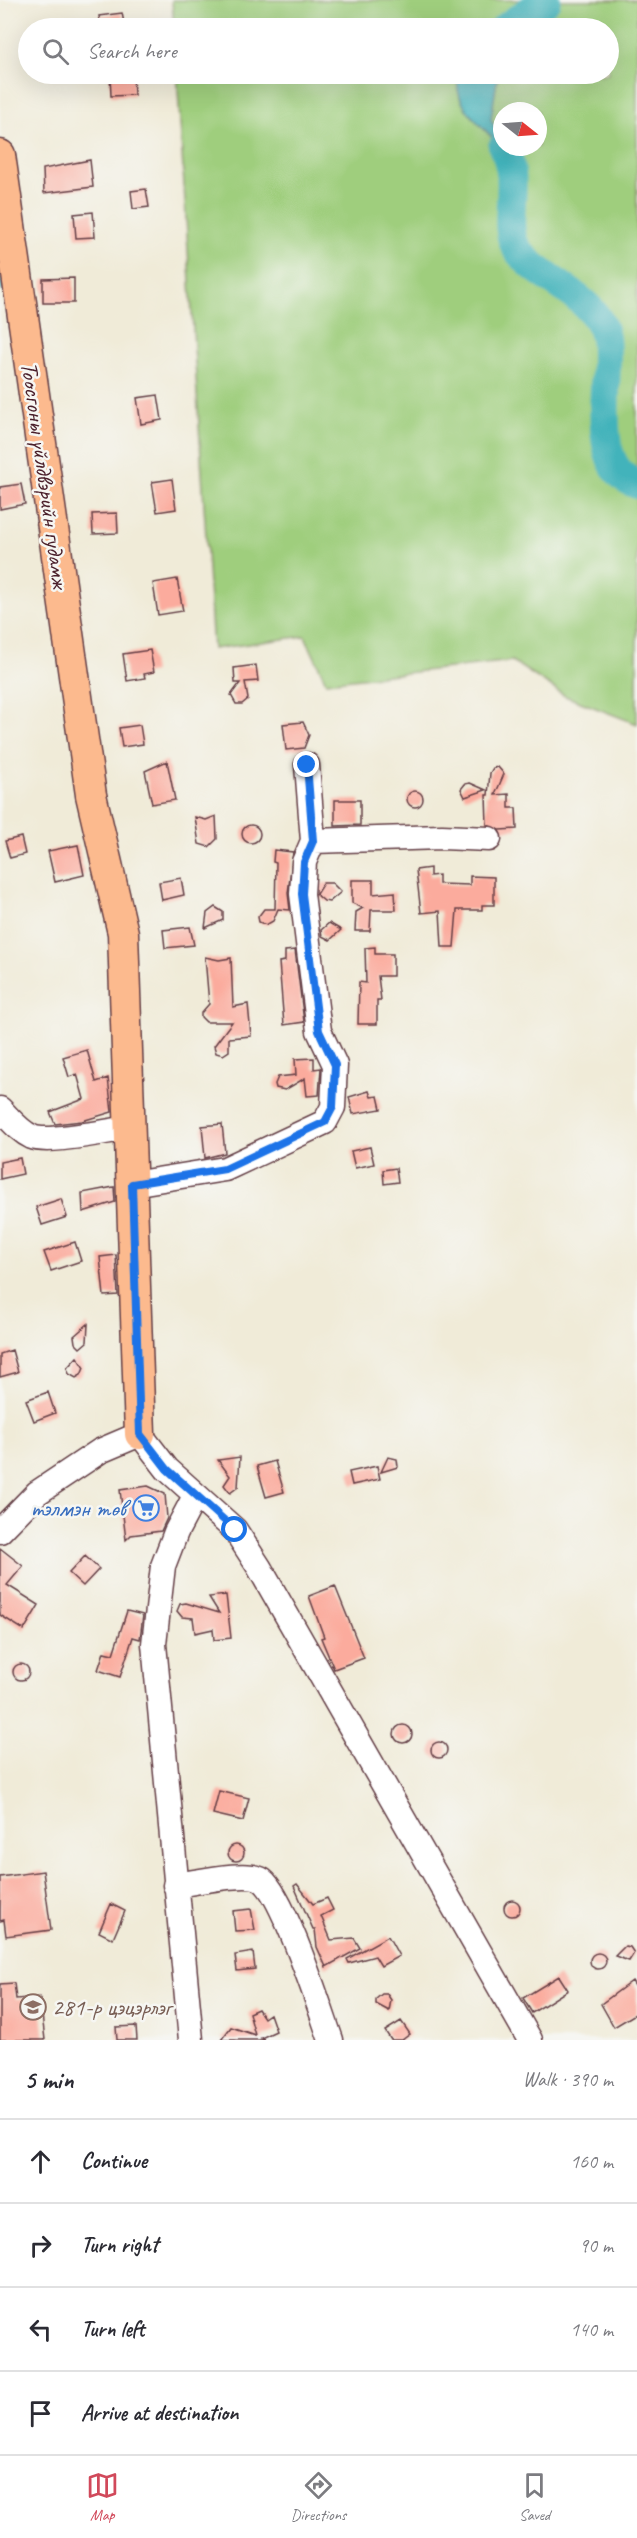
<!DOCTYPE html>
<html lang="en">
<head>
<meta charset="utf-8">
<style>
  :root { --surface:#fff; --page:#f7f7f7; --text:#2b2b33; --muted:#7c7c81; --line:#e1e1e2; --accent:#d1495b }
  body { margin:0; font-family:Caveat,sans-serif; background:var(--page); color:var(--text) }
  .compass { position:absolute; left:493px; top:102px; width:54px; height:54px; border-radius:50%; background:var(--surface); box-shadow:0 6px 24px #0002; rotate:107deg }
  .stop { position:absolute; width:18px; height:18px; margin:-14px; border:4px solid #1a73e8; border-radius:50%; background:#fff }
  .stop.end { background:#1a73e8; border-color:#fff; box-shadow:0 2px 6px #0008 }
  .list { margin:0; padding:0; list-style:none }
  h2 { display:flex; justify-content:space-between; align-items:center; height:78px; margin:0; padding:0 24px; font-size:26px }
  h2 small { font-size:20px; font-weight:400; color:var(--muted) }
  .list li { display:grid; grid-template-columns:39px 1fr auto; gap:18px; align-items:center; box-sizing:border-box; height:84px; padding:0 24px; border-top:2px solid var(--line) }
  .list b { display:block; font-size:22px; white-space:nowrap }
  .list em { font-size:20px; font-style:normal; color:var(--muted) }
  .icon { flex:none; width:33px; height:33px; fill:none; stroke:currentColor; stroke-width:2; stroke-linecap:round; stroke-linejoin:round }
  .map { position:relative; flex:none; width:637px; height:2040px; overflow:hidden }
  .search { position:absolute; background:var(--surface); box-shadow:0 6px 24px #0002; left:18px; right:18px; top:18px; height:66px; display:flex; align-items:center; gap:15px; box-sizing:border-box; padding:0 21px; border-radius:33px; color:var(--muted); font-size:22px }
  .sheet { height:414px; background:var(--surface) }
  nav { display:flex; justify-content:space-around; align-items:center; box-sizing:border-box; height:84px; border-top:2px solid var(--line); background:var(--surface); font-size:16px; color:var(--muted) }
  nav a { display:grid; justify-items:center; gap:3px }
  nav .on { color:var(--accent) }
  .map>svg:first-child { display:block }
  .green { fill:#9fce7d; stroke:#747654; stroke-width:1.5; fill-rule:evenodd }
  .water { fill:#43b3bb; stroke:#466973; stroke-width:1.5 }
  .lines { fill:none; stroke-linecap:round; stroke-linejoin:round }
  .stream { stroke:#43b3bb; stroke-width:5 }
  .river { stroke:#43b3bb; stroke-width:30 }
  .building { fill:#fbab9d }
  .minor-casing { stroke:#633e45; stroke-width:27 }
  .major-casing { stroke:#633e45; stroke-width:33 }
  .minor { stroke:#fff; stroke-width:24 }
  .major { stroke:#fcba8e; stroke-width:30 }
  .route { stroke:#1a73e8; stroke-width:8 }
  .labels { text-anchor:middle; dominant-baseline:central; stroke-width:5; stroke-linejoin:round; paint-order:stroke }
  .street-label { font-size:24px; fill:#4a1f2b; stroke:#f6f6f2 }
  .shop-label { font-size:24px; fill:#366cbe; stroke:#f6f6f2; text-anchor:end }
  .education-label { font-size:24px; fill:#785e54; stroke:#f6f6f2; text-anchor:start }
</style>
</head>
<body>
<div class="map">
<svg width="637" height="2040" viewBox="0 0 637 2040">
  <rect width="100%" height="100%" fill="#f6f6f2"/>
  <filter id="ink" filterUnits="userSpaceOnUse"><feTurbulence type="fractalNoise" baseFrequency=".0167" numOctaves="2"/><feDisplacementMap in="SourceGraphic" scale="12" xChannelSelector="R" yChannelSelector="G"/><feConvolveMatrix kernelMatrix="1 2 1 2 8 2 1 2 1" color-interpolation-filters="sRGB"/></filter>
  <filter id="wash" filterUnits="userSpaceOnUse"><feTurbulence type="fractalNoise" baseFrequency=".008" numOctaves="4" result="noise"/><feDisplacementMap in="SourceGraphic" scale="24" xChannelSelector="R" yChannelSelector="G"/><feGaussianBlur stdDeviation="1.35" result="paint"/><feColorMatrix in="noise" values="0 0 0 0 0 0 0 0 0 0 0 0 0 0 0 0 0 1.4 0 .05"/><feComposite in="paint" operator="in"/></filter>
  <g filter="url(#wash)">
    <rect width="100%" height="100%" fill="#f0ebd8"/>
    <!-- green -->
    <path class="green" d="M 172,0 L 637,0 L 637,724 L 565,696 L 512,661 L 326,682 L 305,636 L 213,649 L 177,74 L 608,74 L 608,28 L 174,28 ZM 502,111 L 538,111 L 538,147 L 502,147 Z"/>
    <!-- water -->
    <path class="water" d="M 458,74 L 498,74 L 491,119 L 502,142 L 497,143 C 478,120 453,107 458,74 Z"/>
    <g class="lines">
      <!-- stream -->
      <path class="stream" d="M 0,280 L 1,289"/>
      <!-- river -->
      <path class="river" d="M 505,28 L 546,0
        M 503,147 C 523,183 500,223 517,249 C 540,282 598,296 605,338 C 611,379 587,468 637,484"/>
    </g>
    <g id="blocks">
      <!-- building -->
      <path class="building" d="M 122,13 L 125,28 L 101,28 L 99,16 Z
        M 110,74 L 133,74 L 134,95 L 111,96 Z
        M 90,160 L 93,187 L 44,193 L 43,169 Z
        M 146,189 L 149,207 L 133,209 L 131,191 Z
        M 93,212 L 95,237 L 76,238 L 74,214 Z
        M 74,278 L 74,303 L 43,303 L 43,279 Z
        M 158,395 L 162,420 L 141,424 L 137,398 Z
        M 172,479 L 176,509 L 157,512 L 152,482 Z
        M 21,484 L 25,504 L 0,509 L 0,487 Z
        M 117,513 L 118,533 L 93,534 L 92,514 Z
        M 177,579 L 183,611 L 158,615 L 153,583 Z
        M 150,650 L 154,672 L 144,674 L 145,678 L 127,681 L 123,654 Z
        M 256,665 L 258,681 L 245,682 L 248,699 L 242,704 L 236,704 L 231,695 L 240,683 L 235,683 L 234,668 Z
        M 303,722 L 309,735 L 304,748 L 286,750 L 283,724 Z
        M 140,725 L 143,744 L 122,747 L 119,728 Z
        M 167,761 L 175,800 L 152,804 L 145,771 Z
        M 498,767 L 504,774 L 495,795 L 509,794 L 509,808 L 516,808 L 517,829 L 499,830 L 487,825 L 486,795 L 488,795 L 490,773 L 493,768 Z
        M 470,783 L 486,790 L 465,797 L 461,789 L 465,784 Z
        M407 799a8 8 0 1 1 16 0a8 8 0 1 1-16 0Z
        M 335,800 L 360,800 L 360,825 L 335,826 Z
        M 216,816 L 217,839 L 209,847 L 199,844 L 195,817 L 206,820 Z
        M242 834a9 9 0 1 1 18 0a9 9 0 1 1-18 0Z
        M 21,837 L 25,854 L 10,858 L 5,841 Z
        M 78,845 L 84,875 L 55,882 L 48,851 Z
        M 274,850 L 293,852 L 288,893 L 290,910 L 278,909 L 273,921 L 266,925 L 259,922 L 258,917 L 264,909 L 275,909 L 276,863 L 273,862 Z
        M 430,868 L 430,876 L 439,875 L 439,884 L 470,885 L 470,876 L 494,877 L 494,905 L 482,905 L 482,910 L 457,910 L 454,947 L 442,947 L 440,911 L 421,913 L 416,870 Z
        M 181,878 L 184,895 L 162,900 L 159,882 Z
        M 352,880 L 373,880 L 373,894 L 395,892 L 396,910 L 371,910 L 370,931 L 355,931 L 356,912 L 363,908 L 352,903 Z
        M 323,883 L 332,883 L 341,892 L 329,902 L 324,901 L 316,894 Z
        M 215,907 L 223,912 L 223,920 L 205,928 L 207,913 Z
        M 329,923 L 341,930 L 330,940 L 322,936 L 321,930 Z
        M 190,927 L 194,945 L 165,948 L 163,930 Z
        M 375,947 L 375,954 L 393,954 L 393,976 L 378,976 L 381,1000 L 377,1000 L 377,1024 L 358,1024 L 359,982 L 366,983 L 365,948 Z
        M 295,950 L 304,1022 L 284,1025 L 279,962 L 285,961 L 285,951 Z
        M 205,957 L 219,960 L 231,958 L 233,1007 L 248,1004 L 251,1036 L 229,1038 L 229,1051 L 223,1055 L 216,1053 L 214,1046 L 232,1022 L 206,1022 L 201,1017 L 201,1013 L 209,1004 Z
        M 87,1050 L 96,1082 L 108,1078 L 112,1112 L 82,1121 L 55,1124 L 50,1112 L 84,1099 L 77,1074 L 69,1077 L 63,1057 Z
        M 314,1058 L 314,1069 L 321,1068 L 319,1095 L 307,1096 L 305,1078 L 285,1090 L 276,1088 L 275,1084 L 278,1077 L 296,1075 L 295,1059 Z
        M 369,1091 L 371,1097 L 378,1096 L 381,1109 L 353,1114 L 349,1097 Z
        M 222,1124 L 225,1153 L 205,1158 L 202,1126 Z
        M 370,1147 L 374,1164 L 355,1168 L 351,1151 Z
        M 20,1158 L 23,1174 L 0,1179 L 0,1162 Z
        M 396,1168 L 398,1182 L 384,1184 L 383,1170 Z
        M 114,1187 L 115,1202 L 83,1212 L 82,1193 Z
        M 61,1199 L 67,1217 L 42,1225 L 36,1207 Z
        M 75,1242 L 81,1261 L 51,1271 L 44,1252 Z
        M 116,1255 L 118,1295 L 104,1296 L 100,1257 Z
        M 88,1324 L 87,1342 L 80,1348 L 75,1343 L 74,1336 Z
        M 12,1350 L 18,1372 L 0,1377 L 0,1354 Z
        M 77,1357 L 84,1368 L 81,1375 L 76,1378 L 69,1374 L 67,1368 Z
        M 48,1392 L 55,1413 L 34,1421 L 26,1400 Z
        M 240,1457 L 238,1487 L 230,1493 L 224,1485 L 230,1476 L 218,1460 Z
        M 388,1457 L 397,1459 L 398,1467 L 381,1472 Z
        M 275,1461 L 284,1492 L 266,1497 L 257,1466 Z
        M 377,1466 L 380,1479 L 352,1485 L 349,1472 Z
        M 148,1486 L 165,1494 L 167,1518 L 161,1531 L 131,1535 L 126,1540 L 120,1490 Z
        M 0,1548 L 23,1566 L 7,1585 L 39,1605 L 24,1630 L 0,1615 Z
        M 85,1556 L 99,1569 L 83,1586 L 69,1573 Z
        M 335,1586 L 364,1658 L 334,1669 L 321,1638 L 324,1637 L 309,1596 Z
        M 226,1595 L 231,1638 L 214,1640 L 213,1629 L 195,1633 L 193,1618 L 182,1617 L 177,1611 L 180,1604 L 186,1603 L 219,1613 L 209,1597 Z
        M 127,1611 L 143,1615 L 140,1639 L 133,1637 L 120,1677 L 98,1670 L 104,1652 L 113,1654 Z
        M13 1672a8 8 0 1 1 16 0a8 8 0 1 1-16 0Z
        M394 1734a9 9 0 1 1 18 0a9 9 0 1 1-18 0Z
        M431 1750a8 8 0 1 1 16 0a8 8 0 1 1-16 0Z
        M 219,1791 L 249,1798 L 243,1821 L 213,1814 Z
        M228 1853a8 8 0 1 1 16 0a8 8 0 1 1-16 0Z
        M 43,1871 L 51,1930 L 6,1936 L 4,1920 L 0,1921 L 0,1877 Z
        M 297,1884 L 313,1904 L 327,1898 L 333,1910 L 321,1916 L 331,1940 L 354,1938 L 360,1948 L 326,1967 L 317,1947 L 315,1929 L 313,1929 L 294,1886 Z
        M504 1908a8 8 0 1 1 16 0a8 8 0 1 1-16 0Z
        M 111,1904 L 125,1911 L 113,1939 L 99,1932 Z
        M 251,1909 L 255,1930 L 235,1931 L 233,1911 Z
        M 388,1936 L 399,1956 L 381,1966 L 375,1956 L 349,1963 L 347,1959 Z
        M 625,1946 L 630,1947 L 634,1953 L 629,1961 L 615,1956 Z
        M 253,1952 L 255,1969 L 237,1971 L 235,1955 Z
        M590 1961a8 8 0 1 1 16 0a8 8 0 1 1-16 0Z
        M 559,1976 L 568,1990 L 532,2013 L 523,1998 Z
        M 632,1981 L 637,1989 L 637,2013 L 614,2027 L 601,2004 Z
        M 14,1983 L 16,1999 L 40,1997 L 45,2040 L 0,2040 L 0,1984 Z
        M 382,1994 L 387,1994 L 391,2000 L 389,2011 L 376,2004 L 376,1999 Z
        M 258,2009 L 264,2018 L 270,2014 L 276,2031 L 261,2038 L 265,2040 L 221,2040 L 231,2027 L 255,2035 L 249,2013 Z
        M 401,2021 L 410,2034 L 402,2040 L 391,2040 L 385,2031 Z
        M 136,2026 L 137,2040 L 117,2040 L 116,2027 Z"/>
    </g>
  </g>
  <g filter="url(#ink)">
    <use href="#blocks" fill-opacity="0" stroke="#633e45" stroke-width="1.5"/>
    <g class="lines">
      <!-- minor casing -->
      <g class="minor-casing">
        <path id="minor" d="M 313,841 L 442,837 L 489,839
          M 0,1109 C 10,1119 19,1131 32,1137 C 49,1144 110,1130 131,1128
          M 132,1184 L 225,1169 L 325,1122 L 333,1107 L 335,1065 L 319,1031 L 302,894 L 304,862 L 313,841 L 307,765
          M 0,1531 L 37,1493 L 100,1451 L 140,1434 L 167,1469 L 235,1530 L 259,1567 L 530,2040
          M 175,1885 C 193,1883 248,1870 262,1880 C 284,1896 320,2009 331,2040
          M 191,2040 L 154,1644 L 163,1566 L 176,1532 L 195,1496"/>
      </g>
      <!-- major casing -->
      <g class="major-casing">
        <path id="major" d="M 0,155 L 91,795 L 123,933 L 140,1434"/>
      </g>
      <!-- minor -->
      <use href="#minor" class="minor"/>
      <!-- major -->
      <use href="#major" class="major"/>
    </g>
  </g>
  <g class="lines" filter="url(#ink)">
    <!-- route -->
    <path class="route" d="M 235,1530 L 167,1469 L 140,1434 L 132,1184 L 225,1169 L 325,1122 L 333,1107 L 335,1065 L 319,1031 L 302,894 L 304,862 L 313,841 L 307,765"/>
  </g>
  <!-- icons -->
  <defs>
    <g id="supermarket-ring" transform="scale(1.35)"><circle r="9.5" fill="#f6f6f2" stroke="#3f7fe0" stroke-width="1.5"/><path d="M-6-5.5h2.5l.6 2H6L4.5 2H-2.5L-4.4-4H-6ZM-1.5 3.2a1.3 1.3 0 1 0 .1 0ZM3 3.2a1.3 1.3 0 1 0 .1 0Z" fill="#3f7fe0"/></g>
    <g id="school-ring" transform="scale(1.35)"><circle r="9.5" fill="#f6f6f2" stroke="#8d6e63" stroke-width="1.5"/><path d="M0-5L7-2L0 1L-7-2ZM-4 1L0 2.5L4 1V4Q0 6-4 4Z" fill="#8d6e63"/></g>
  </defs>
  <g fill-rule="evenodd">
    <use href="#supermarket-ring" x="146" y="1508"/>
    <use href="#school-ring" x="33" y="2007"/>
  </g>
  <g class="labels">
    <!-- street labels -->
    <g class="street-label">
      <text transform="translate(45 475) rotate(82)">Тоосгоны үйлдвэрийн гудамж</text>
    </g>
    <!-- shop labels -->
    <g class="shop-label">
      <text x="126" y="1508">тэлмэн төв</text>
    </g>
    <!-- education labels -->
    <g class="education-label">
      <text x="52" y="2007">281-р цэцэрлэг</text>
    </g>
  </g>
</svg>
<svg class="compass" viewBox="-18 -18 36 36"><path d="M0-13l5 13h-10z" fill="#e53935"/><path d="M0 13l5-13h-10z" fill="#7c7c81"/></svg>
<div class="stop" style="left:235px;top:1530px"></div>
<div class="stop end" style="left:307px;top:765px"></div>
<div class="search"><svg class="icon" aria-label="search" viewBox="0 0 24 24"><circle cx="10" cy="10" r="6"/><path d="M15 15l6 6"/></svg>Search here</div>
</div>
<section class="sheet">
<h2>5 min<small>Walk · 390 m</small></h2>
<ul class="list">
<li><svg class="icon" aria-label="ahead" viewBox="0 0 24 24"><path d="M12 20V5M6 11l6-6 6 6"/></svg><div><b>Continue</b></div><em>160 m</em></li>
<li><svg class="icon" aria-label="right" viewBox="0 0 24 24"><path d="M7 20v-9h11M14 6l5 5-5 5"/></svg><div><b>Turn right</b></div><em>90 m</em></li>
<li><svg class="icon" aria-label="left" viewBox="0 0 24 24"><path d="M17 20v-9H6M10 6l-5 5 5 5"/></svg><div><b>Turn left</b></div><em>140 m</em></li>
<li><svg class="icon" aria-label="arrive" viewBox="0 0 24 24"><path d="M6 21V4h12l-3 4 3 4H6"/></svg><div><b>Arrive at destination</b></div></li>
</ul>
</section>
<nav>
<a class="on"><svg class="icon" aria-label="map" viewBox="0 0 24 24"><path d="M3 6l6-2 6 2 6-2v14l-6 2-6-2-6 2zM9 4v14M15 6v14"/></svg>Map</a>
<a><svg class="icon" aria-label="directions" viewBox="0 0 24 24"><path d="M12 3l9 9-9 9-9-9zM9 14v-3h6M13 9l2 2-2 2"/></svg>Directions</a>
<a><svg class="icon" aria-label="saved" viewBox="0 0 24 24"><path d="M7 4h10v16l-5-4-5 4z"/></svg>Saved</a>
</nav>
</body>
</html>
